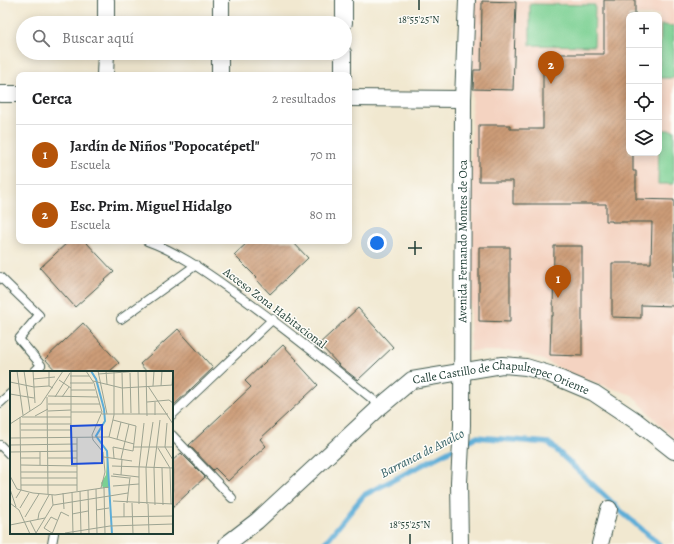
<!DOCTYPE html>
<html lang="es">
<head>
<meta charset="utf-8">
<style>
  :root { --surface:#fff; --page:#f6f6f6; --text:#202124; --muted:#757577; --line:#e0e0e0; --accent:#b45309 }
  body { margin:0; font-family:Alegreya,serif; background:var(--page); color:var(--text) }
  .controls { position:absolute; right:12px; top:12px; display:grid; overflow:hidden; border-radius:8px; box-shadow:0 2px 10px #0003 }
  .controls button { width:36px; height:36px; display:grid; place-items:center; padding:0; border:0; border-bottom:1px solid var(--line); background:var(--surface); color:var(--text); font:20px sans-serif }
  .you { position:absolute; left:377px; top:243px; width:14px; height:14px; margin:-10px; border:3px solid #fff; border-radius:50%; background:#1a73e8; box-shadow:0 0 0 6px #1a73e833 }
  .badge { display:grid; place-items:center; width:26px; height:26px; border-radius:50%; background:var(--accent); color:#fff; font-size:13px; font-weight:700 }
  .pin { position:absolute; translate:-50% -33px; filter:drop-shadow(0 1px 2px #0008) }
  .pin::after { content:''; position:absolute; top:21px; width:14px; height:12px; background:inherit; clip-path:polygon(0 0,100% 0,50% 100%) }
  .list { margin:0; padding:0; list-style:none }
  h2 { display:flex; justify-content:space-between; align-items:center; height:52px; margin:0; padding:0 16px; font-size:17px }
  h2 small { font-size:13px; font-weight:400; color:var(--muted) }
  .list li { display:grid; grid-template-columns:26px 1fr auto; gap:12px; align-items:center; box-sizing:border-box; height:60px; padding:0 16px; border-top:1px solid var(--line) }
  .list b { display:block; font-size:15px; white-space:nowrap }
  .list p { margin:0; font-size:13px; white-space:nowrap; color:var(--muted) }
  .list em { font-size:13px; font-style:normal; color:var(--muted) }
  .icon { flex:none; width:22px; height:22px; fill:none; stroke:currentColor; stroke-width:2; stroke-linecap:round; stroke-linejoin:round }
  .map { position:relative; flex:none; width:674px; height:544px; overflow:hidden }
  .search { position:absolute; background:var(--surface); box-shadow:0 2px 10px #0003; left:16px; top:16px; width:336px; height:44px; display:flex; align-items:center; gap:10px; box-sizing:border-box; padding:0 14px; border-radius:22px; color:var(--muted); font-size:15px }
  .panel { position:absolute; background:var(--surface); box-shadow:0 2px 10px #0003; left:16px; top:72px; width:336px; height:172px; border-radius:8px }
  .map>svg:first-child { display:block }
  .built { fill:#f4d3c1; fill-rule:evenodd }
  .garden { fill:#7bd093; stroke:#4d8664 }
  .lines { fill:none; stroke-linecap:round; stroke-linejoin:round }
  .stream { stroke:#5dadd7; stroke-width:5.5 }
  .building { fill:url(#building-hatch) }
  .lane-casing { stroke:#3e574b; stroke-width:10 }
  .street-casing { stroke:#3e574b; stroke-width:18 }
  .lane { stroke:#fff; stroke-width:8 }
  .street { stroke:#fff; stroke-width:16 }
  .ticks { fill:none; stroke:#1f3d34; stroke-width:1.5 }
  .labels { text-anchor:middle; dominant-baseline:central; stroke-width:3; stroke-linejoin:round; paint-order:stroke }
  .street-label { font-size:12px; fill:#1f3d34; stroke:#fdfcf7 }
  .water-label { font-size:13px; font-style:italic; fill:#325f65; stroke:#fdfcf7 }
  .inset-river { fill:none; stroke:#5dadd7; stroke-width:2 }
  .inset-road { fill:none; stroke:#9da492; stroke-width:1 }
  .view { fill:#1d4ed8; fill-opacity:0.15; stroke:#1d4ed8; stroke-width:2 }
  .inset-edge { fill:none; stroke:#1f3d34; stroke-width:2 }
  .ticks-label { font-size:10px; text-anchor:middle; fill:#1f3d34; stroke:#fdfcf7; stroke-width:3; stroke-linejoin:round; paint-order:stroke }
</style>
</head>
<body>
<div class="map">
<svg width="674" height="544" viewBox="0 0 674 544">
  <defs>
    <pattern id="building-hatch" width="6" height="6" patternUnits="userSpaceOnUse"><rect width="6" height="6" fill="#cc9b77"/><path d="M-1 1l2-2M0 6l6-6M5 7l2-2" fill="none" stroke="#a58062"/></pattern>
  </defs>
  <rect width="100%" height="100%" fill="#fdfcf7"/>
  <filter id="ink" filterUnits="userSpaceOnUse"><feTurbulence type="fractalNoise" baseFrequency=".025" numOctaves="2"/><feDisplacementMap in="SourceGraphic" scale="8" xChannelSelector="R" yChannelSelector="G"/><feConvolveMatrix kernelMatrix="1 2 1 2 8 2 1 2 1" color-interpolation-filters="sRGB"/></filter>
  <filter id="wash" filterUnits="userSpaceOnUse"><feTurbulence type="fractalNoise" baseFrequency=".012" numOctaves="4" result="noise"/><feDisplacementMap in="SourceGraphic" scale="16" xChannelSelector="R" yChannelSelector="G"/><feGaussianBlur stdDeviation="0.9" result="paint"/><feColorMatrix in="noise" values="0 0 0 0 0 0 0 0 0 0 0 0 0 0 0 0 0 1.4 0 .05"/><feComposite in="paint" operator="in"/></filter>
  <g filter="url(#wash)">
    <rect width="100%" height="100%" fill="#f1e8d0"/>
    <!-- built -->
    <path class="built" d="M 473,0 L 674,0 L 674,439 L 632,395 L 573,375 L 541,359 L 515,351 L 470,351 ZM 629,15 L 659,15 L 659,153 L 629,153 Z"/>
    <!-- garden -->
    <path class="garden" d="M 530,4 L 595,5 L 594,46 L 530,45 Z
      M 661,25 L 674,26 L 674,78 L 659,78 Z
      M 659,130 L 674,130 L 674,184 L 658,184 Z"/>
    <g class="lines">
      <!-- stream -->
      <path class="stream" d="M 324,544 L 364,495 L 476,437 L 549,443 L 624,514 L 659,544"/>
    </g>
    <g id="blocks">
      <!-- building -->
      <path class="building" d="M 604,0 L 635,0 L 635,15 L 629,15 L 629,153 L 633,153 L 633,171 L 636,171 L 636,199 L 674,200 L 674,306 L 641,305 L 641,318 L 612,317 L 612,263 L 651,263 L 652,222 L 612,222 L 612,221 L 606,221 L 606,204 L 513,204 L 513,181 L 479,181 L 479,125 L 510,125 L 510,129 L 543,129 L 543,54 L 604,54 Z
        M 482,1 L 516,2 L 513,90 L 473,89 L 474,70 L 481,70 Z
        M 69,241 L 85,241 L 114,272 L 75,307 L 40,268 Z
        M 249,241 L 292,241 L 308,258 L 270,294 L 256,279 L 257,278 L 234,255 Z
        M 554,246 L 582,246 L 582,356 L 550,355 L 551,316 L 553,316 Z
        M 479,247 L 510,247 L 510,322 L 479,321 Z
        M 358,308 L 393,347 L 358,380 L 341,367 L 319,344 Z
        M 83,323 L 119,363 L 109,372 L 57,372 L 45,359 Z
        M 178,329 L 213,368 L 172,407 L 172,372 L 147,372 L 140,364 Z
        M 283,345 L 297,360 L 296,361 L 318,385 L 260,439 L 266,446 L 228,481 L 215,468 L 213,470 L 189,445 L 251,387 L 245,381 Z
        M 181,453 L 205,477 L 172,508 L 172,461 Z"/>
    </g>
  </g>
  <g filter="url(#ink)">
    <use href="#blocks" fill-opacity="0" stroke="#3e574b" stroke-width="1"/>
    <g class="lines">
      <!-- lane casing -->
      <g class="lane-casing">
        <path id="lane" d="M 147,241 C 178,252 204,271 231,290 C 283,326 331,366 381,406
          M 0,277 L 39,315 L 19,339 L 41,365 L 34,372
          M 121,319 L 196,265
          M 0,403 L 11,393
          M 172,415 L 273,319
          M 172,435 L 232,498
          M 0,445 L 11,456
          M 52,544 L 54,533"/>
      </g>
      <!-- street casing -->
      <g class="street-casing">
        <g id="street">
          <path d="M 106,23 L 106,0"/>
          <path d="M 221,23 L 221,0"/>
          <path d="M 344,23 L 344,0"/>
          <path d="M 105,75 L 106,53"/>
          <path d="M 220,75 L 220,53"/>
          <path d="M 343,75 L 343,53"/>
          <path d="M 0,94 L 19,94"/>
          <path d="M 349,98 L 463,99"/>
          <path id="s1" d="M 227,544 L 257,521 L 381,406 L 412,380 L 502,365 L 526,367 L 549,374 L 594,393 L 636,421 L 674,451"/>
          <path id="s2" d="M 460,544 L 459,482 L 462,425 L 463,99 L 467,0"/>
          <path d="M 600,544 L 609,509"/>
        </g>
      </g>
      <!-- lane -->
      <use href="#lane" class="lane"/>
      <!-- street -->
      <use href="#street" class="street"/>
    </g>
  </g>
  <!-- ticks -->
  <path class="ticks" d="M 419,10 L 419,0M 408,248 L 422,248M 415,255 L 415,241M 410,544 L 410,534"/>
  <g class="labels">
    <!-- street labels -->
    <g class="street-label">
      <text stroke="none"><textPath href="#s2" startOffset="303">Avenida Fernando Montes de Oca</textPath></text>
      <text transform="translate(275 308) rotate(37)">Acceso Zona Habitacional</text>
      <text stroke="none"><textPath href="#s1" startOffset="339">Calle Castillo de Chapultepec Oriente</textPath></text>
    </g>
    <!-- water labels -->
    <g class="water-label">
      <text transform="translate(422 453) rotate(-27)">Barranca de Analco</text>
    </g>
  </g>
  <!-- overview -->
  <g transform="translate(10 371)">
    <rect width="163" height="163" fill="#f1e8d0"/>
    <path d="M 97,88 L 99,117 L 93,117 L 91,112 L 96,104 Z" fill="#7bd093"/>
    <path class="inset-river" d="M 81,0 L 86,8 L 94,38 L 95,50 L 86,65 L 97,80 L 102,163"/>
    <path class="inset-road" d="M 7,0 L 13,44M 14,0 L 20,40M 23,0 L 25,32M 39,0 L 39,15 L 43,17M 61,0 L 61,66M 76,0 L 84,12 L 92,41 L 82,64 L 83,69 L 93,81 L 95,101 L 91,117M 88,0 L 97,43M 96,0 L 97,13M 128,0 L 129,43M 136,0 L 137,45M 112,2 L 113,43M 120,2 L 121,42M 88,3 L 130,0M 60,5 L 79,5M 23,8 L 45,6M 49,9 L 61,17M 83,10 L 112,17 L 163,14M 0,11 L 24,16 L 39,15M 60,12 L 83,12M 162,14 L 163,0M 138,15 L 163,53M 143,15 L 144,0M 151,15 L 152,0M 61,19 L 85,19M 0,23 L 24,27M 38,25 L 88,26M 37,26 L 38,123M 45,26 L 60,2M 52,26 L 59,16M 137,31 L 159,29 L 163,32M 145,31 L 145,44M 38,33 L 61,33M 61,33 L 90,33M 38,40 L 61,39M 61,41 L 91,41M 92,43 L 158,43M 25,45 L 38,38M 12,46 L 61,46M 103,49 L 126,55 L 123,80 L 103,76 L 104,87M 157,52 L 155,76 L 163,89M 0,53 L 31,33 L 53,0M 10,53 L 61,53M 11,59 L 61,59M 99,66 L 104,44 L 104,0M 0,67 L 99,66 L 124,73M 67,67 L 67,120M 107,68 L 111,51M 0,74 L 67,73M 123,76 L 163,76M 148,77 L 160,97 L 161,133M 0,81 L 67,80M 94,86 L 122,90M 11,87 L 30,87M 38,87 L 67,87M 111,88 L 119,53M 11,94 L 67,95M 30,94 L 30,81M 102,95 L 163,97M 152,97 L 153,134M 11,101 L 67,101M 103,103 L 129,106M 111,104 L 112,88M 0,105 L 7,118 L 23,122 L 45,124 L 99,116M 101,105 L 119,107M 11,107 L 67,107M 11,114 L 67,114M 103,115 L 129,113M 94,117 L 95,163M 0,118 L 6,136M 86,118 L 87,163M 78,119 L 79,163M 70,120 L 71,163M 62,121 L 63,163M 53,122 L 54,138M 6,127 L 11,119 L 10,46M 103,130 L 163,133M 0,132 L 9,139 L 20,163M 114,132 L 114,146M 117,132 L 120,106M 122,132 L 123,163M 129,133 L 129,97 L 134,52M 137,133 L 136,97 L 143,51M 138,133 L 139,163M 43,134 L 118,122M 145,134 L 144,97 L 150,49M 10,137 L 19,122M 86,139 L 99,137M 62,143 L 78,140M 15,146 L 29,123M 102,146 L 163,145M 28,148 L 29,142 L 39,124M 20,150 L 26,162M 0,154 L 35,147M 26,162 L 43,134 L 42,124M 42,162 L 34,157 L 41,146 L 47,149M 55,162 L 100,155 L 163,153M 42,163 L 51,141 L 59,145M 135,163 L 159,163"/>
    <path class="view" d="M 92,54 L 92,92 L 62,93 L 61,55 Z"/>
    <rect width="163" height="163" class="inset-edge"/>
  </g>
  <g class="ticks-label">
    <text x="419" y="23">18°55'25"N</text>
    <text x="410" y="528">18°55'25"N</text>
  </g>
</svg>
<div class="controls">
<button>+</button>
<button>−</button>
<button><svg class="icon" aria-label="locate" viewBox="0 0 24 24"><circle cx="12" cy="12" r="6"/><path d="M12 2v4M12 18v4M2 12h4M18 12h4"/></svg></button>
<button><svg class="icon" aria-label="layers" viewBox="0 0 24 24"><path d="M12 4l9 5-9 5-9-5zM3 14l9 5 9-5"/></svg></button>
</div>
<div class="you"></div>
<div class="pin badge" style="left:558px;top:298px">1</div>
<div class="pin badge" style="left:551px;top:84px">2</div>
<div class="search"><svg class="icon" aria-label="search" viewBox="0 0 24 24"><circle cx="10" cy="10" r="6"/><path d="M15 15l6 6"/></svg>Buscar aquí</div>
<section class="panel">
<h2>Cerca<small>2 resultados</small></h2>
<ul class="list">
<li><span class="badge">1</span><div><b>Jardín de Niños &quot;Popocatépetl&quot;</b><p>Escuela</p></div><em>70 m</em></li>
<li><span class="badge">2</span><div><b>Esc. Prim. Miguel Hidalgo</b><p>Escuela</p></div><em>80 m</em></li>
</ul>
</section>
</div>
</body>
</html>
